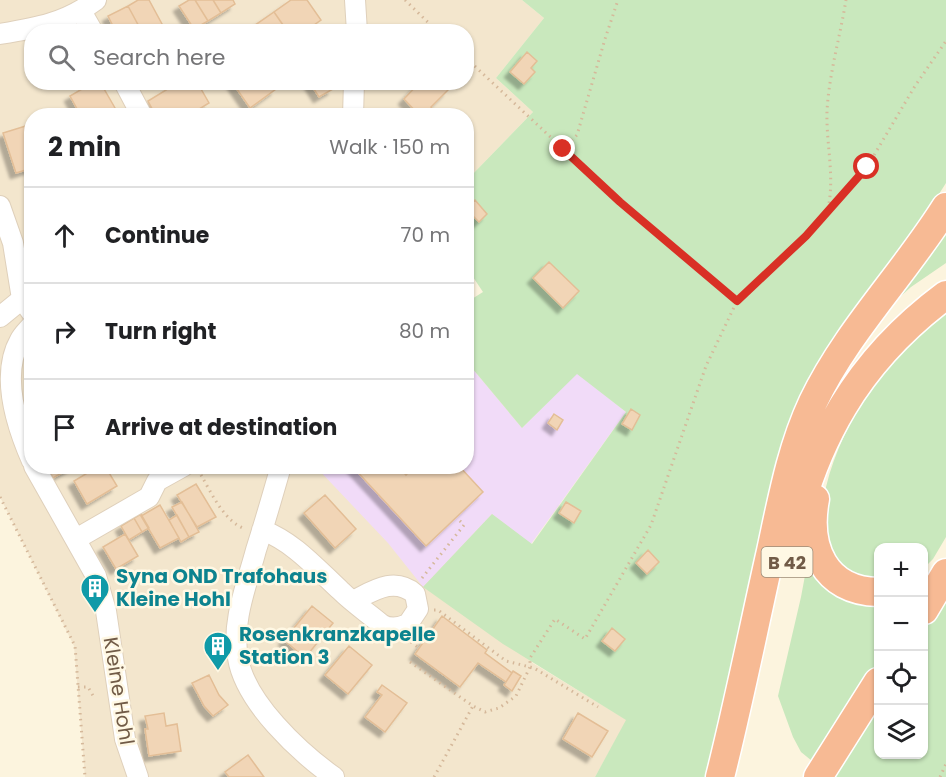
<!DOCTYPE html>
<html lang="en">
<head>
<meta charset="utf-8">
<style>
  :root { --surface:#fff; --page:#f6f6f6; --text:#202124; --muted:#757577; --line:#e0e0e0 }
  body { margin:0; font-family:Poppins,sans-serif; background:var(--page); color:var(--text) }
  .controls { position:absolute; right:18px; bottom:18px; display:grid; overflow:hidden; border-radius:12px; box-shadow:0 2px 4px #0004 }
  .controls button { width:54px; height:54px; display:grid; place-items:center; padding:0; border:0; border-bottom:2px solid var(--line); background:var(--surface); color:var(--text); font:30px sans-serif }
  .stop { position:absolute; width:18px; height:18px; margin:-14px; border:4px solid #d93025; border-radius:50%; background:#fff }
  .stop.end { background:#d93025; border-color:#fff; box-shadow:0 2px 6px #0008 }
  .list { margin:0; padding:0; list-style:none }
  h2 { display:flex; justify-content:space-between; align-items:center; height:78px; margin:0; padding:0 24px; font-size:26px }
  h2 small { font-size:20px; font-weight:400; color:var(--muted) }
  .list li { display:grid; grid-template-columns:39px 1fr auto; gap:18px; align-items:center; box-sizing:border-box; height:96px; padding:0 24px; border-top:2px solid var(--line) }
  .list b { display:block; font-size:22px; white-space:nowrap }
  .list em { font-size:20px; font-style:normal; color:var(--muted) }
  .icon { flex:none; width:33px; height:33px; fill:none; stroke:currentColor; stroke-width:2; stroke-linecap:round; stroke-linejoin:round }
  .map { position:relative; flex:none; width:946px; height:777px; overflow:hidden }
  .search { position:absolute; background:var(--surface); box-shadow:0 2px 4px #0004; left:24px; top:24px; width:450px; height:66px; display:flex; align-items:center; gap:15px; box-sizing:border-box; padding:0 21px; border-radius:24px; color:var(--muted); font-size:22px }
  .panel { position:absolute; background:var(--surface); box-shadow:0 2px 4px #0004; left:24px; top:108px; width:450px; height:366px; border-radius:24px }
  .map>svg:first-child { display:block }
  .residential { fill:#f3e6cd; fill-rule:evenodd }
  .education { fill:#f1dbf8 }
  .green { fill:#c9e8bd }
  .building { fill:#f1d5b6; stroke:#e3be96; stroke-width:1.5; filter:url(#shadow) }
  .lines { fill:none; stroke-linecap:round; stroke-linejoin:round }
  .minor-casing { stroke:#dfd0bb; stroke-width:22 }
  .highway-casing { stroke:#fff; stroke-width:31 }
  .path { stroke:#d5b89a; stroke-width:3; stroke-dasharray:1.5 4.5; stroke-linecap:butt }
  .minor { stroke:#fff; stroke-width:20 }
  .highway { stroke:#f7ba94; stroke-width:28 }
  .route { stroke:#d93025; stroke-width:8 }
  .labels { text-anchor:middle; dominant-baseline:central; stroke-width:5; stroke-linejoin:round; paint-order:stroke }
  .shield { fill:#fff8e4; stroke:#9c8a76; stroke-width:1.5 }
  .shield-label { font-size:18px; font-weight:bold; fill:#715b47 }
  .culture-label { font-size:20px; font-weight:bold; fill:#0d838f; stroke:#fff8e4; text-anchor:start }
  .street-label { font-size:20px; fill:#715b47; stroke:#fff8e4 }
</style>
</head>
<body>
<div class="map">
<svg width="946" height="777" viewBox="0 0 946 777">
  <defs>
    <filter id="shadow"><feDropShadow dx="-5.5" dy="5.5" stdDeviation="1.5" flood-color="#0004"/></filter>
  </defs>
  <rect width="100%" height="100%" fill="#fcf4de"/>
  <!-- residential -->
  <path class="residential" d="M 0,0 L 522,0 L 544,18 L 496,78 L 533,112 L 467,180 L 466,116 L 32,116 L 32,466 L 466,466 L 467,362 L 522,428 L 531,544 L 531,662 L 627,720 L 595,777 L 85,777 L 74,646 L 0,497 ZM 32,32 L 466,32 L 466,82 L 32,82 Z"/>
  <!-- education -->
  <path class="education" d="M 467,362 L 522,428 L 577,373 L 626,412 L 531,544 L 492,514 L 423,587 L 388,543 L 316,467 L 466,466 Z"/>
  <!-- green -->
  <path class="green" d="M 522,0 L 946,0 L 946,183 L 898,258 L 838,332 L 818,362 L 801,397 L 708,777 L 595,777 L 626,720 L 503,644 L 423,587 L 492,514 L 532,544 L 626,412 L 577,374 L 522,428 L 467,362 L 467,302 L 483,292 L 467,268 L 467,180 L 533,112 L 496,78 L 544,18 Z
    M 946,219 L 946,263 L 911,287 L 892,304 Z
    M 946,313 L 946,537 L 933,559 L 924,568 L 924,548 L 878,548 L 878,587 L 846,576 C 839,564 823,541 820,528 C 817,516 822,499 826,487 C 844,416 887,358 946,313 Z
    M 809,554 L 878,603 L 878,661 L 812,761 L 801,752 L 793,737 L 778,696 L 801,597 Z
    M 946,587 L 946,777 L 826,777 L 878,696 L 878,754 L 924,754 L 924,624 Z"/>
  <!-- building -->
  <path class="building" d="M 138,0 L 149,0 L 162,24 L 148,32 L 142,32 L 128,6 Z
    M 189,0 L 195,0 L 208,21 L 194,29 L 179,6 Z
    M 195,0 L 213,0 L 221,13 L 208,21 Z
    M 213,0 L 233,0 L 235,4 L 221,13 Z
    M 291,0 L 307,0 L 321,20 L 304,32 L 288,32 L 274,12 Z
    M 128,6 L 142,32 L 116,32 L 108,16 Z
    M 274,12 L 285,28 L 280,32 L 245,32 Z
    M 527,52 L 537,61 L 531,68 L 535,72 L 524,84 L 510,72 Z
    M 94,82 L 100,82 L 115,108 L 103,116 L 81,116 L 70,96 Z
    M 179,82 L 197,82 L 209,103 L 188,116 L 156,116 L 148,101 Z
    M 232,82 L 271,82 L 276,89 L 250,108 Z
    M 329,82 L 333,89 L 319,97 L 310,83 Z
    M 441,82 L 448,90 L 431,107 L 439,116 L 420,116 L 404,99 L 420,82 Z
    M 395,109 L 395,116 L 379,116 L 378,111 Z
    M 32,124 L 32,168 L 16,173 L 3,133 Z
    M 475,200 L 487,214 L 479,222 L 466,209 Z
    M 549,262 L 579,291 L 563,308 L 533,278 Z
    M 631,409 L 640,415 L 632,430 L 622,424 Z
    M 554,414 L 563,420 L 557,430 L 548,423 Z
    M 46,466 L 71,466 L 72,467 L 53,478 Z
    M 99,466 L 105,466 L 117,486 L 87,504 L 74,481 Z
    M 352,466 L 398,466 L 406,475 L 414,466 L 459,466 L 483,492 L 426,546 Z
    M 196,484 L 216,517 L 197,527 L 177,495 Z
    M 325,495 L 356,529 L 335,548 L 304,513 Z
    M 182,502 L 199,532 L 189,537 L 172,507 Z
    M 566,502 L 581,511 L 574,523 L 559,513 Z
    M 160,505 L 179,538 L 160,548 L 141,516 Z
    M 141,514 L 149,528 L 142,532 L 134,518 Z
    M 177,515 L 189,537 L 181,542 L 169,520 Z
    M 134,518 L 142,532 L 129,540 L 121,526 Z
    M 125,534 L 138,556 L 116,569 L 103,547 Z
    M 648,550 L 659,562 L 647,574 L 636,563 Z
    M 312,606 L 333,623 L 305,658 L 284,640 Z
    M 442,616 L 487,650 L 485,653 L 512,673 L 506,682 L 478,663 L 460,687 L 415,654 Z
    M 612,628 L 625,639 L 615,651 L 602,641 Z
    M 349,646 L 372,665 L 348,694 L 325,675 Z
    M 513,671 L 521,676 L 512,691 L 504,685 Z
    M 209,675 L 219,695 L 228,705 L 213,716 L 204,706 L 192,683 Z
    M 382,685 L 407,703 L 385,732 L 365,717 L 382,695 L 377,692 Z
    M 164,713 L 166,726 L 177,724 L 181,751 L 149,756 L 145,729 L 148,729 L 145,716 Z
    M 578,713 L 608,731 L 592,757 L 563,739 Z
    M 248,755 L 264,777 L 229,777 L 225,772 Z"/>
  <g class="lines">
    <!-- minor casing -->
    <g class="minor-casing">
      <path id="minor" d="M 355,0 L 357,32
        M 81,11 L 93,32
        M 0,34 C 36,28 66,23 96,0
        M 124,82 L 142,116
        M 353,116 L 354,82
        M 0,206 L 13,243 L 22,299
        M 0,317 L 22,299 L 32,313
        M 32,325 C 28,330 23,334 20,340 C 0,375 17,427 32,461
        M 34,466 L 96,576 L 106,611 L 125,739 L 138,777
        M 281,466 C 273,494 265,522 256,550 C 247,584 231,623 238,658 C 245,702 299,752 334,777
        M 262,530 C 294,542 316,568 341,591 C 353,603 368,613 381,624 C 390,630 399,628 408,624 L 418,609 L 415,594 C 394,576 373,591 353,601
        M 76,539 L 149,497 L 157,481 L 184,466"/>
    </g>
    <!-- highway casing -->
    <g class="highway-casing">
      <path id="highway" d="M 815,499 C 806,547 824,591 878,592
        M 789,550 C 812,442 857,361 946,295
        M 924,610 L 946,573
        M 720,777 C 739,702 754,626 771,551 C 782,500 791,449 813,402 C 847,331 904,274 946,207
        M 818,777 L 878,682"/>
    </g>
    <!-- path -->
    <path class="path" d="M 405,0 L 438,32
      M 466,58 L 620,202 L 737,301
      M 563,149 L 577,135 L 605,39 L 618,0
      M 828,209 C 835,176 826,144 827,111 C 829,74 840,37 846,0
      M 201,475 C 212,494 224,521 245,529
      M 0,497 L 75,646 L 85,777
      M 422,578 L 464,525 L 457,518
      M 434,610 L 438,610 L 506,661 L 534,668 L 598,707
      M 411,642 L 419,648
      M 410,662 L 473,706 L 485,712 L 499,708 L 516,696 L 530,667 L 530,658 L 555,619 L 585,639 L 651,525 L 706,366 L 737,301 L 806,236 L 867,167 L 915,86 L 946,41
      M 78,687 L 88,687 L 95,699
      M 434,777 L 473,706
      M 940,777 L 946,764"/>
    <!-- minor -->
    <use href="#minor" class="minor"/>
    <!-- highway -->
    <use href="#highway" class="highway"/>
  </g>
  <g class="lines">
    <!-- route -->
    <path class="route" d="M 563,149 L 620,202 L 737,301 L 806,236 L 867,167"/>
  </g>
  <!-- icons -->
  <defs>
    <g id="building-pin" transform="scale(1.5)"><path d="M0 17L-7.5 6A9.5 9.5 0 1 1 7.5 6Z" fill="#0f9aa8" stroke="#fff8e4"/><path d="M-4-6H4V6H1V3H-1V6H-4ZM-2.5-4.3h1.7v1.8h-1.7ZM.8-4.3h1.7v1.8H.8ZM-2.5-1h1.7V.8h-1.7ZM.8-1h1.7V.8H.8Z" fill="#fff"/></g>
  </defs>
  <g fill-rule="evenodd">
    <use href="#building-pin" x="95" y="588"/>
    <use href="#building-pin" x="218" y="646"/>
  </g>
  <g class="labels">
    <!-- shield labels -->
    <rect class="shield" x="761.5" y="547" width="51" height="30" rx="4.5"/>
    <g class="shield-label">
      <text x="787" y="562">B 42</text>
    </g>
    <!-- culture labels -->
    <g class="culture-label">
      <text x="116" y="576">Syna OND Trafohaus<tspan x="116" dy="23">Kleine Hohl</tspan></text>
      <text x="239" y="634">Rosenkranzkapelle<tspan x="239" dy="23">Station 3</tspan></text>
    </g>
    <!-- street labels -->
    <g class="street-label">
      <text transform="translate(119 691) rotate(81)">Kleine Hohl</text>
    </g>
  </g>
</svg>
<div class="controls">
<button>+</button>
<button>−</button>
<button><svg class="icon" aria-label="locate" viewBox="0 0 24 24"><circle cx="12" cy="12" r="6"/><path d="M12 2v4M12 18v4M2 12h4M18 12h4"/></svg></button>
<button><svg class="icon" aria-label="layers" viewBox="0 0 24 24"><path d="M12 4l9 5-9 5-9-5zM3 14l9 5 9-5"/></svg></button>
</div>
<div class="stop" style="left:867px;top:167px"></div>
<div class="stop end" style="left:563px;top:149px"></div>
<div class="search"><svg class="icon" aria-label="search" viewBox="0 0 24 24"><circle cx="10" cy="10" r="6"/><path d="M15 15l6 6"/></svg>Search here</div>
<section class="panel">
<h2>2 min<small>Walk · 150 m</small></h2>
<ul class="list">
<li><svg class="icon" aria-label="ahead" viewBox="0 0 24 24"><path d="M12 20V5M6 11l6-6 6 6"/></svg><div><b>Continue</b></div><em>70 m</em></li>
<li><svg class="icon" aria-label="right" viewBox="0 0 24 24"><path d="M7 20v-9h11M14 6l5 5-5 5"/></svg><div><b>Turn right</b></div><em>80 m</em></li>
<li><svg class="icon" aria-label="arrive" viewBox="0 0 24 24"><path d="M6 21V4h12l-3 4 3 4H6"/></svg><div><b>Arrive at destination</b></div></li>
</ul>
</section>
</div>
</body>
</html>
